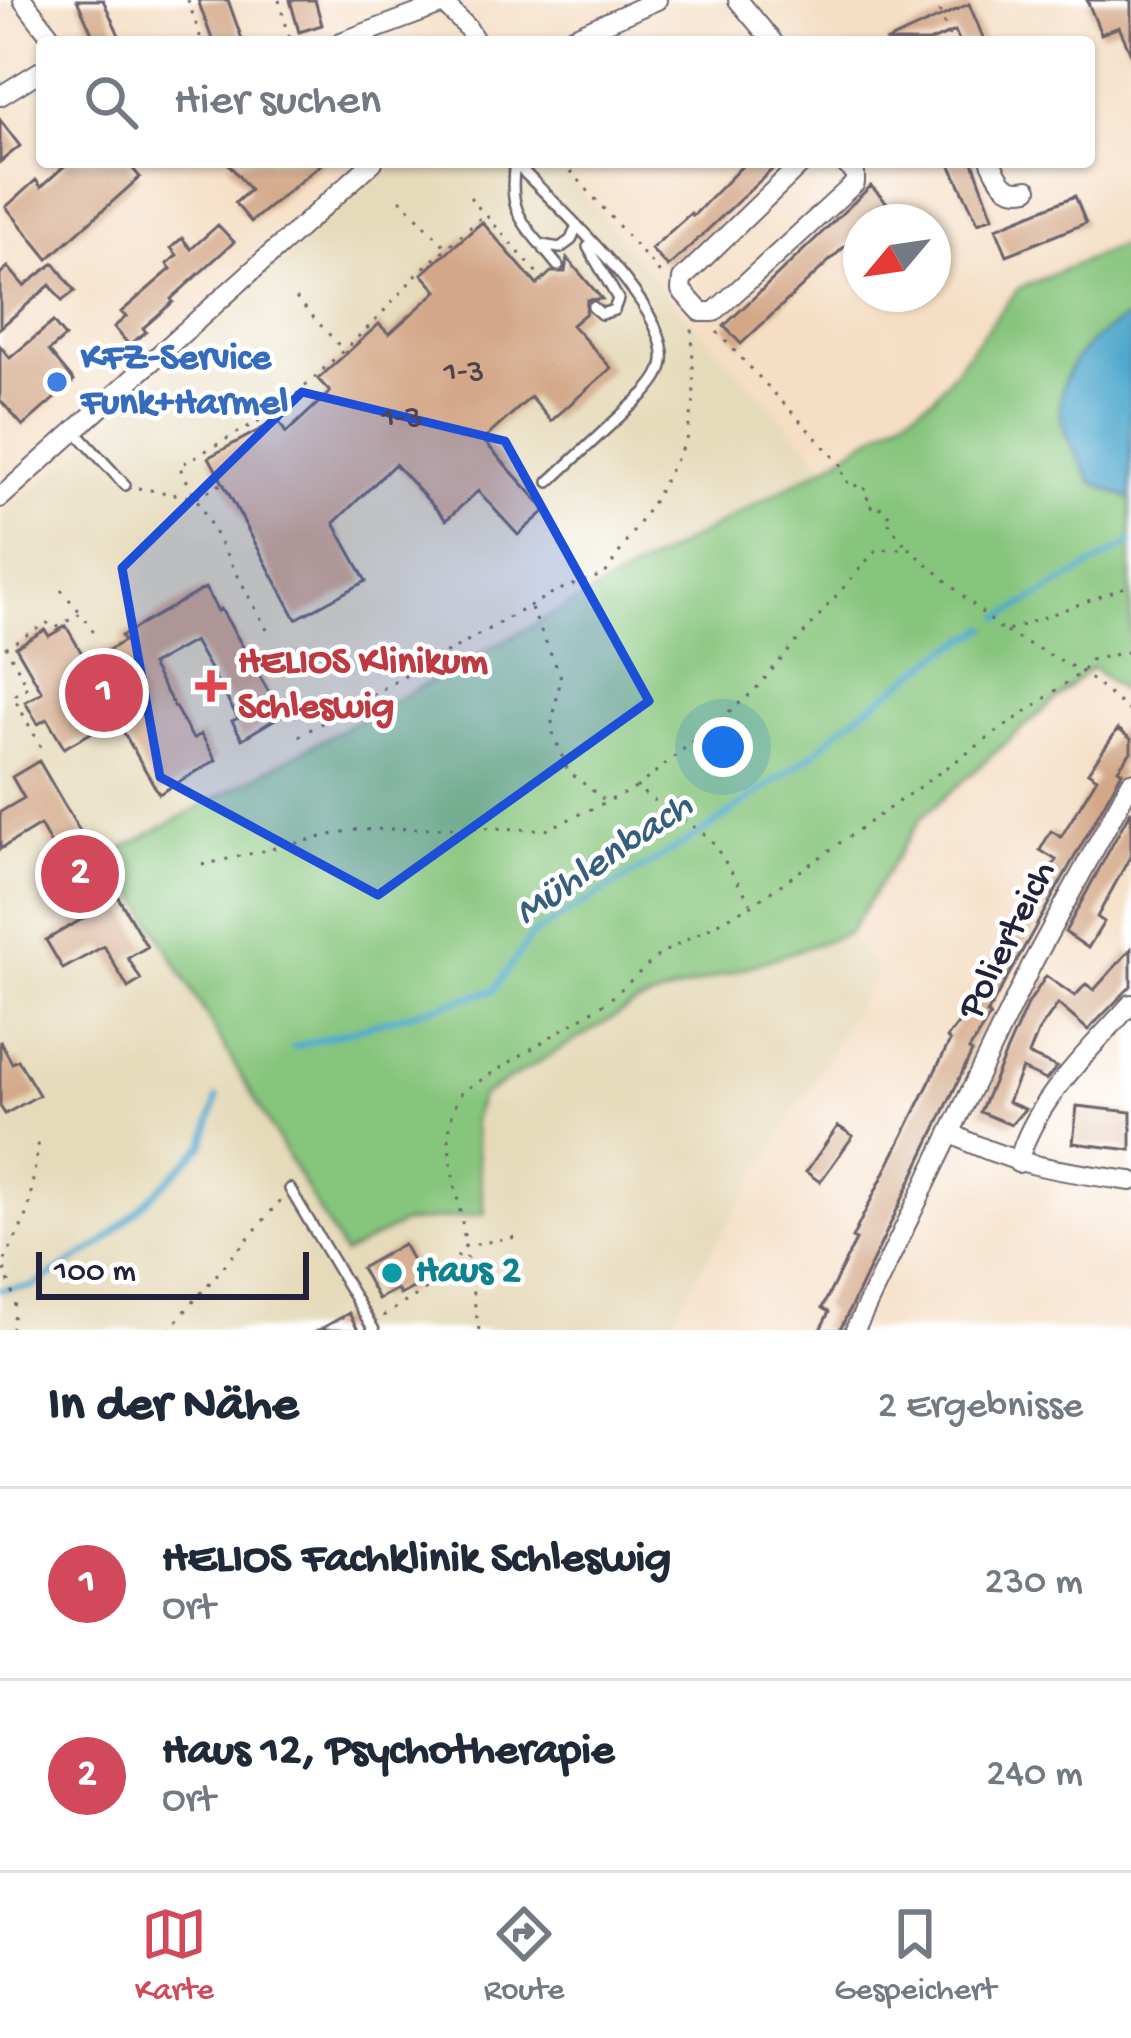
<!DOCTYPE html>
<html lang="de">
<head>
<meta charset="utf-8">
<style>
  :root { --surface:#fff; --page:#f6f6f7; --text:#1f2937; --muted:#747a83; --line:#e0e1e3; --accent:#d1495b }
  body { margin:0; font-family:"Gochi Hand",sans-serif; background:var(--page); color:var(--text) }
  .compass { position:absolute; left:843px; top:204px; width:108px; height:108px; border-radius:50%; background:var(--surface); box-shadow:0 3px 9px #0004; rotate:241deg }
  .scale { position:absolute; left:36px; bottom:30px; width:273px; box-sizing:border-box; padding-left:12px; border:6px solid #22223b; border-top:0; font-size:33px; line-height:42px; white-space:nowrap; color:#22223b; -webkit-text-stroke:9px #fff; paint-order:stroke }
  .you { position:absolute; left:723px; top:747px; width:42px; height:42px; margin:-30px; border:9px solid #fff; border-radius:50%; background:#1a73e8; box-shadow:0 0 0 18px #1a73e833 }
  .badge { display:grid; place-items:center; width:78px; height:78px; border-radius:50%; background:var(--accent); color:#fff; font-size:39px; font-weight:700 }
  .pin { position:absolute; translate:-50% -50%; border:6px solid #fff; box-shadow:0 3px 12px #0006 }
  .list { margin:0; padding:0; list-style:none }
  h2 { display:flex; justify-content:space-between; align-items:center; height:156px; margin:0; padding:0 48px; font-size:51px }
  h2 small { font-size:39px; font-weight:400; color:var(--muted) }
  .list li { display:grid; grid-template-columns:78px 1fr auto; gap:36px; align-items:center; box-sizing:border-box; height:192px; padding:0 48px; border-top:3px solid var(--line) }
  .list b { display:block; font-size:45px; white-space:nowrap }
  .list p { margin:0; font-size:39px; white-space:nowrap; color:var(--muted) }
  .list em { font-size:39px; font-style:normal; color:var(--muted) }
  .icon { flex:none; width:66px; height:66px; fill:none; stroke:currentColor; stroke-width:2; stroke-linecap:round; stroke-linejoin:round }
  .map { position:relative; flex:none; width:1131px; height:1330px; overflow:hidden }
  .search { position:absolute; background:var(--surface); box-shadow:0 3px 9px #0004; left:36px; right:36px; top:36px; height:132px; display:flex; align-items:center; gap:30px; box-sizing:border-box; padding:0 42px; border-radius:12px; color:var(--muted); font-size:45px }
  .sheet { height:540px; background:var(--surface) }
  nav { display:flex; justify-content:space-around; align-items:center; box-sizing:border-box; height:168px; border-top:3px solid var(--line); background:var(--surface); font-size:33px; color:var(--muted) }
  nav a { display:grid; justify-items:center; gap:6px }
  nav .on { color:var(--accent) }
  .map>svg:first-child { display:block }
  .built { fill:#e5daba }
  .green { fill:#86c57c; stroke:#54745c; stroke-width:3 }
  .water { fill:#4fa8cd; stroke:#386584; stroke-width:3 }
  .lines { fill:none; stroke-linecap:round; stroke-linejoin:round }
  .stream { stroke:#4fa8cd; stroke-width:6 }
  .building { fill:#d3a787 }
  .lane-casing { stroke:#6c646b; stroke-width:14 }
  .street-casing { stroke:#6c646b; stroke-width:22 }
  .path { stroke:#6c646b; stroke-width:3; stroke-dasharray:3 9; stroke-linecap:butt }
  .lane { stroke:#fff; stroke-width:9 }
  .street { stroke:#fff; stroke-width:18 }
  .marked { fill:#1d4ed8; fill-opacity:0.2; stroke:#1d4ed8; stroke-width:9; stroke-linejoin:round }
  .shop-dot { fill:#3f7fe0; stroke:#fff; stroke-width:4.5 }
  .health-dot { fill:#e0444e; stroke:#fff; stroke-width:4.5 }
  .culture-dot { fill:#0f9aa8; stroke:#fff; stroke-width:4.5 }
  .labels { text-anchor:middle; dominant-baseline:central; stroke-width:9; stroke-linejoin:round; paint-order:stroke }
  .number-label { font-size:33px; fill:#4e434e }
  .shop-label { font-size:39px; font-weight:bold; fill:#366cbe; stroke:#fff; text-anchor:start }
  .health-label { font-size:39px; font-weight:bold; fill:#be3a42; stroke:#fff; text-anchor:start }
  .street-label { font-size:39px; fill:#22223b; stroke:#fff }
  .culture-label { font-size:39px; font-weight:bold; fill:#0d838f; stroke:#fff; text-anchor:start }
  .water-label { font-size:42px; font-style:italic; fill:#365e7d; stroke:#fff }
</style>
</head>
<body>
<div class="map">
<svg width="1131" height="1330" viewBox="0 0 1131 1330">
  <rect width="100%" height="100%" fill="#fff"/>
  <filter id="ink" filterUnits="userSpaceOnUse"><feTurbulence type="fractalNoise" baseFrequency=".00833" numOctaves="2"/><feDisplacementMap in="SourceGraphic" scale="24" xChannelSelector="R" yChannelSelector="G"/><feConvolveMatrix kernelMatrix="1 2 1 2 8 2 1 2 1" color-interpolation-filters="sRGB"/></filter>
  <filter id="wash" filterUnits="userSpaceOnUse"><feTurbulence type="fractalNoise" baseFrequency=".004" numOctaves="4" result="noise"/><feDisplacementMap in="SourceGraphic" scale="48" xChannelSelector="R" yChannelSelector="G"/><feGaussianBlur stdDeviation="2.7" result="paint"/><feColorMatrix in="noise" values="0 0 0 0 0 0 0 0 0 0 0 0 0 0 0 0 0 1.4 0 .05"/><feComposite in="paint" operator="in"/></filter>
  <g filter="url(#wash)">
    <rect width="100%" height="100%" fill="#f5dec4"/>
    <!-- built -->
    <path class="built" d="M 397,162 L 556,162 L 671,300 L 826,466 L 114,854 L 344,1254 L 403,1223 L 485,1214 L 473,1120 L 480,1097 L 636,1004 L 849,933 L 877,972 L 665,1330 L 0,1330 L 0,518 L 80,452 L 322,224 Z"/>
    <!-- green -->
    <path class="green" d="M 1131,241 L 1131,698 L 1092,667 L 921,818 L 849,933 L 636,1004 L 480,1097 L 473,1120 L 485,1214 L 403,1223 L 344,1254 L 113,854 L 826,466 L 934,397 L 1018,289 Z"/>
    <!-- water -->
    <path class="water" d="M 1131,316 L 1131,499 L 1092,482 C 1083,464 1065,440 1062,420 C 1052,370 1091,336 1131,316 Z"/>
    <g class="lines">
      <!-- stream -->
      <path class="stream" d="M 1001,618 L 1131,543
        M 293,1047 L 494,990 L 532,935 L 706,830 L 816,752 L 840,728 L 947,650 L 987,628
        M 0,1289 L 32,1287 L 103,1243 L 204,1145 L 217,1098"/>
    </g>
    <g id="blocks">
      <!-- building -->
      <path class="building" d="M 77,0 L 103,0 L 122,42 L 96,42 Z
        M 198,0 L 228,0 L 243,42 L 213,42 Z
        M 290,0 L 315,0 L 322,25 L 299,32 Z
        M 1087,0 L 1131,0 L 1131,54 L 1119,27 L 1101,34 Z
        M 969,4 L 985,42 L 960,42 L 955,31 L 929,42 L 885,42 Z
        M 0,120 L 20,146 L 0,162 Z
        M 69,162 L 127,162 L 140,177 L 48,259 L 6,207 L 36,180 L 41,187 Z
        M 227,162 L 324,162 L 251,222 L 235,203 L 250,190 Z
        M 746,162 L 780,162 L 668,267 L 651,249 L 691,213 L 693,216 Z
        M 949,162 L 973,162 L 993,217 L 978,223 Z
        M 871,186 L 888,204 L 870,222 L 861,222 L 861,231 L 741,344 L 724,326 Z
        M 1075,196 L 1086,223 L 1007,255 L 996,228 Z
        M 482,222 L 537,285 L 551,272 L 565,272 L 567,258 L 602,299 L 587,300 L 586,313 L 572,325 L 611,368 L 551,421 L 531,397 L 483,440 L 546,510 L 518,535 L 478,491 L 446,520 L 395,464 L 334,523 L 366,581 L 296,619 L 209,457 L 278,420 L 286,433 L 330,392 L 318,379 L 379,324 L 389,334 L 437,291 L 422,274 Z
        M 218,225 L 234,242 L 171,299 L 173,302 L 143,328 L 146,332 L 129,345 L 114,327 L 126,317 L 121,312 L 171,269 L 167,264 L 177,255 L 171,248 L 182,238 L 191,249 Z
        M 54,263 L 75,291 L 62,301 L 50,285 L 0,328 L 0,274 L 8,267 L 24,286 Z
        M 53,322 L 65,337 L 49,351 L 74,381 L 23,426 L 0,400 L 0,346 L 10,358 Z
        M 205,588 L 218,611 L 221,609 L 282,715 L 242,739 L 232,721 L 238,718 L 194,641 L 151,665 L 193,739 L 201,734 L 216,760 L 159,794 L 116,719 L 64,748 L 47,719 L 38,724 L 25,702 L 42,692 L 16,647 L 45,630 L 49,636 L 66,626 L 87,662 L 124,641 L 121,636 Z
        M 1118,729 L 1131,739 L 1131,752 L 1118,769 L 1122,772 L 987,1014 L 990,1016 L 969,1050 L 972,1052 L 840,1330 L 820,1330 L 829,1312 L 822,1308 L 856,1240 L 852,1238 L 950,1041 L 947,1038 L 990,981 L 985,978 L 1056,860 L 1040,850 L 1051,831 L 1061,837 L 1097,778 L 1088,772 Z
        M 39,761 L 147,947 L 128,958 L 141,980 L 128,988 L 104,946 L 63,969 L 46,940 L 91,914 L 75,887 L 66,892 L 47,860 L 57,855 L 40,825 L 0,849 L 0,812 L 24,798 L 12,777 Z
        M 1131,810 L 1131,855 L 1097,917 L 1104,922 L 1088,948 L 1065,932 Z
        M 1131,949 L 1131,986 L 1088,1030 L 1058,1004 L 1038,1032 L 1029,1055 L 1057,1067 L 1046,1080 L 1022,1069 L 1008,1102 L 1025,1109 L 1011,1125 L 980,1112 L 1026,1007 L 1046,976 L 1075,996 L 1086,984 L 1094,990 Z
        M 0,1041 L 12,1063 L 18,1060 L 39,1095 L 5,1114 L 0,1106 Z
        M 1077,1106 L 1131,1112 L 1131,1150 L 1073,1143 Z
        M 838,1126 L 853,1136 L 820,1182 L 806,1172 Z
        M 403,1244 L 424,1282 L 400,1295 L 397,1289 L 378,1299 L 361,1268 Z
        M 349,1313 L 358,1330 L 319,1330 Z"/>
    </g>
  </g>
  <g filter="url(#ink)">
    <use href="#blocks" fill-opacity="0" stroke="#6c646b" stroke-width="3"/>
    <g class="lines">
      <!-- lane casing -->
      <g class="lane-casing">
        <path id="lane" d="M 514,162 C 555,204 656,295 663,352 C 665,369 656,381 645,393 L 549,482
          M 515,163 C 509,201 516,217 541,245 L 560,248 L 571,240 L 576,228
          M 588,247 L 618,299 L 614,310 L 601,314 L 593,307
          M 544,249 L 558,266
          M 77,433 L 125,485
          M 290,1189 L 374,1330"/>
      </g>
      <!-- street casing -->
      <g class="street-casing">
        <path id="street" d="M 23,0 L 55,42
          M 440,0 L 467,27 L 476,42
          M 738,0 L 773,42
          M 341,42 L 443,4
          M 562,42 L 657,0
          M 0,96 L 42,70
          M 803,162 L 682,279 L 681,290 L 701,312 L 714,312 L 855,183 L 855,174 L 844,162
          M 991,162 C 1000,181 1006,194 1028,189
          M 0,498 L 373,162
          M 951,1133 C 1009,1165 1066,1172 1131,1181
          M 1018,1163 C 1033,1102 1090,1050 1131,1004
          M 855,1330 L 1032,964 L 1131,782"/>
      </g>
      <!-- path -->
      <path class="path" d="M 188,0 L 202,42
        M 279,0 L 291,42
        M 935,0 L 951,42
        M 563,162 L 665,279
        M 470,197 L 483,213
        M 400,199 L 449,250
        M 296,298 L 346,353
        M 717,332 L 846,470 L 841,475 L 853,488 L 859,483 L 870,495 L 865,500 L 876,511 L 881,507 L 893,520 L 889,524 L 907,547
        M 138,488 L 196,498 L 223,483
        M 61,590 L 80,612
        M 531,608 L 561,677 L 551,728 L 568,771 L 603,799
        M 267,630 L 179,466 L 283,407 L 375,321 L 419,272 L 485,214 L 537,273 L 531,278
        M 1006,632 L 1082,672 L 1131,712
        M 299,736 L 556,591 L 605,574 L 655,499 L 686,440 L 694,401 L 692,329
        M 41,747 L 13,696 L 28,687 L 6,647 L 47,623 L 56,628 L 81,613 L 96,636
        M 636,788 L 753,692 L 876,550 L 909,548 L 1004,632 L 1131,585
        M 202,865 L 352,830 L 467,827 L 546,830 L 636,788 L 710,838 L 751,903
        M 383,1316 L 441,1280 L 465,1246 C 462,1197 433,1136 462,1092 L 608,1001 L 660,954 L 752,905 L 1082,672 L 1090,660 L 1131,651
        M 12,1330 L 15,1301 L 3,1264 L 28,1213 L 39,1140
        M 169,1330 L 281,1200
        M 479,1330 L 465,1246 L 515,1237"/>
      <!-- lane -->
      <use href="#lane" class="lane"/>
      <!-- street -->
      <use href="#street" class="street"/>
    </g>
  </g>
  <!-- marked area -->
  <path class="marked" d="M 302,392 L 505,441 L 649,701 L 378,895 L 160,777 L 122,568 Z"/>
  <!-- markers -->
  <circle class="shop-dot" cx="57" cy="382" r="12"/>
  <path class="health-dot" d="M205 668h12v12h12v12h-12v12h-12v-12h-12v-12h12z"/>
  <circle class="culture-dot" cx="392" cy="1273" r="12"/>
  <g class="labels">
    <!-- number labels -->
    <g class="number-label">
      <text x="464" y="374">1-3</text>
      <text x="402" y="420">1-3</text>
    </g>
    <!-- shop labels -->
    <g class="shop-label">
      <text x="81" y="360">KFZ-Service<tspan x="81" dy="45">Funk+Harmel</tspan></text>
    </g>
    <!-- health labels -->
    <g class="health-label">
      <text x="238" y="664">HELIOS Klinikum<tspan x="238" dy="45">Schleswig</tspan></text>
    </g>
    <!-- street labels -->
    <g class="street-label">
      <text transform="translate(1009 941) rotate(-63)">Polierteich</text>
    </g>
    <!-- culture labels -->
    <g class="culture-label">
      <text x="416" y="1273">Haus 2</text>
    </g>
    <!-- water labels -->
    <g class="water-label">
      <text transform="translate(605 861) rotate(-34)">Mühlenbach</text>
    </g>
  </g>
</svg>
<svg class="compass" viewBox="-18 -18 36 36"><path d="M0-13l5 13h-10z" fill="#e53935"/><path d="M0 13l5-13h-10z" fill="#747a83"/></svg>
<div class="scale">100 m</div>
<div class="you"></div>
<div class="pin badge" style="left:104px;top:693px">1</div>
<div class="pin badge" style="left:80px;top:874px">2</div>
<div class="search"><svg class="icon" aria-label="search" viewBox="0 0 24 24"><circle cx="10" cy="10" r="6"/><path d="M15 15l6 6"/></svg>Hier suchen</div>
</div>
<section class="sheet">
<h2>In der Nähe<small>2 Ergebnisse</small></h2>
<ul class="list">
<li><span class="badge">1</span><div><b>HELIOS Fachklinik Schleswig</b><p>Ort</p></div><em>230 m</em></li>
<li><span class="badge">2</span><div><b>Haus 12, Psychotherapie</b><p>Ort</p></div><em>240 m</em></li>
</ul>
</section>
<nav>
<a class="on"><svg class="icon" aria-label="map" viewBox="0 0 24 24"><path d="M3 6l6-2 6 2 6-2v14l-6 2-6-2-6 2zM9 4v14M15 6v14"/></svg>Karte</a>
<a><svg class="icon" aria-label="directions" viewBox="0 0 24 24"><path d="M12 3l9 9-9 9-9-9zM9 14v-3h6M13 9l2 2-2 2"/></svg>Route</a>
<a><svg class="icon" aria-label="saved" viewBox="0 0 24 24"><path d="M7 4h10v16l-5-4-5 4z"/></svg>Gespeichert</a>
</nav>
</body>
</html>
